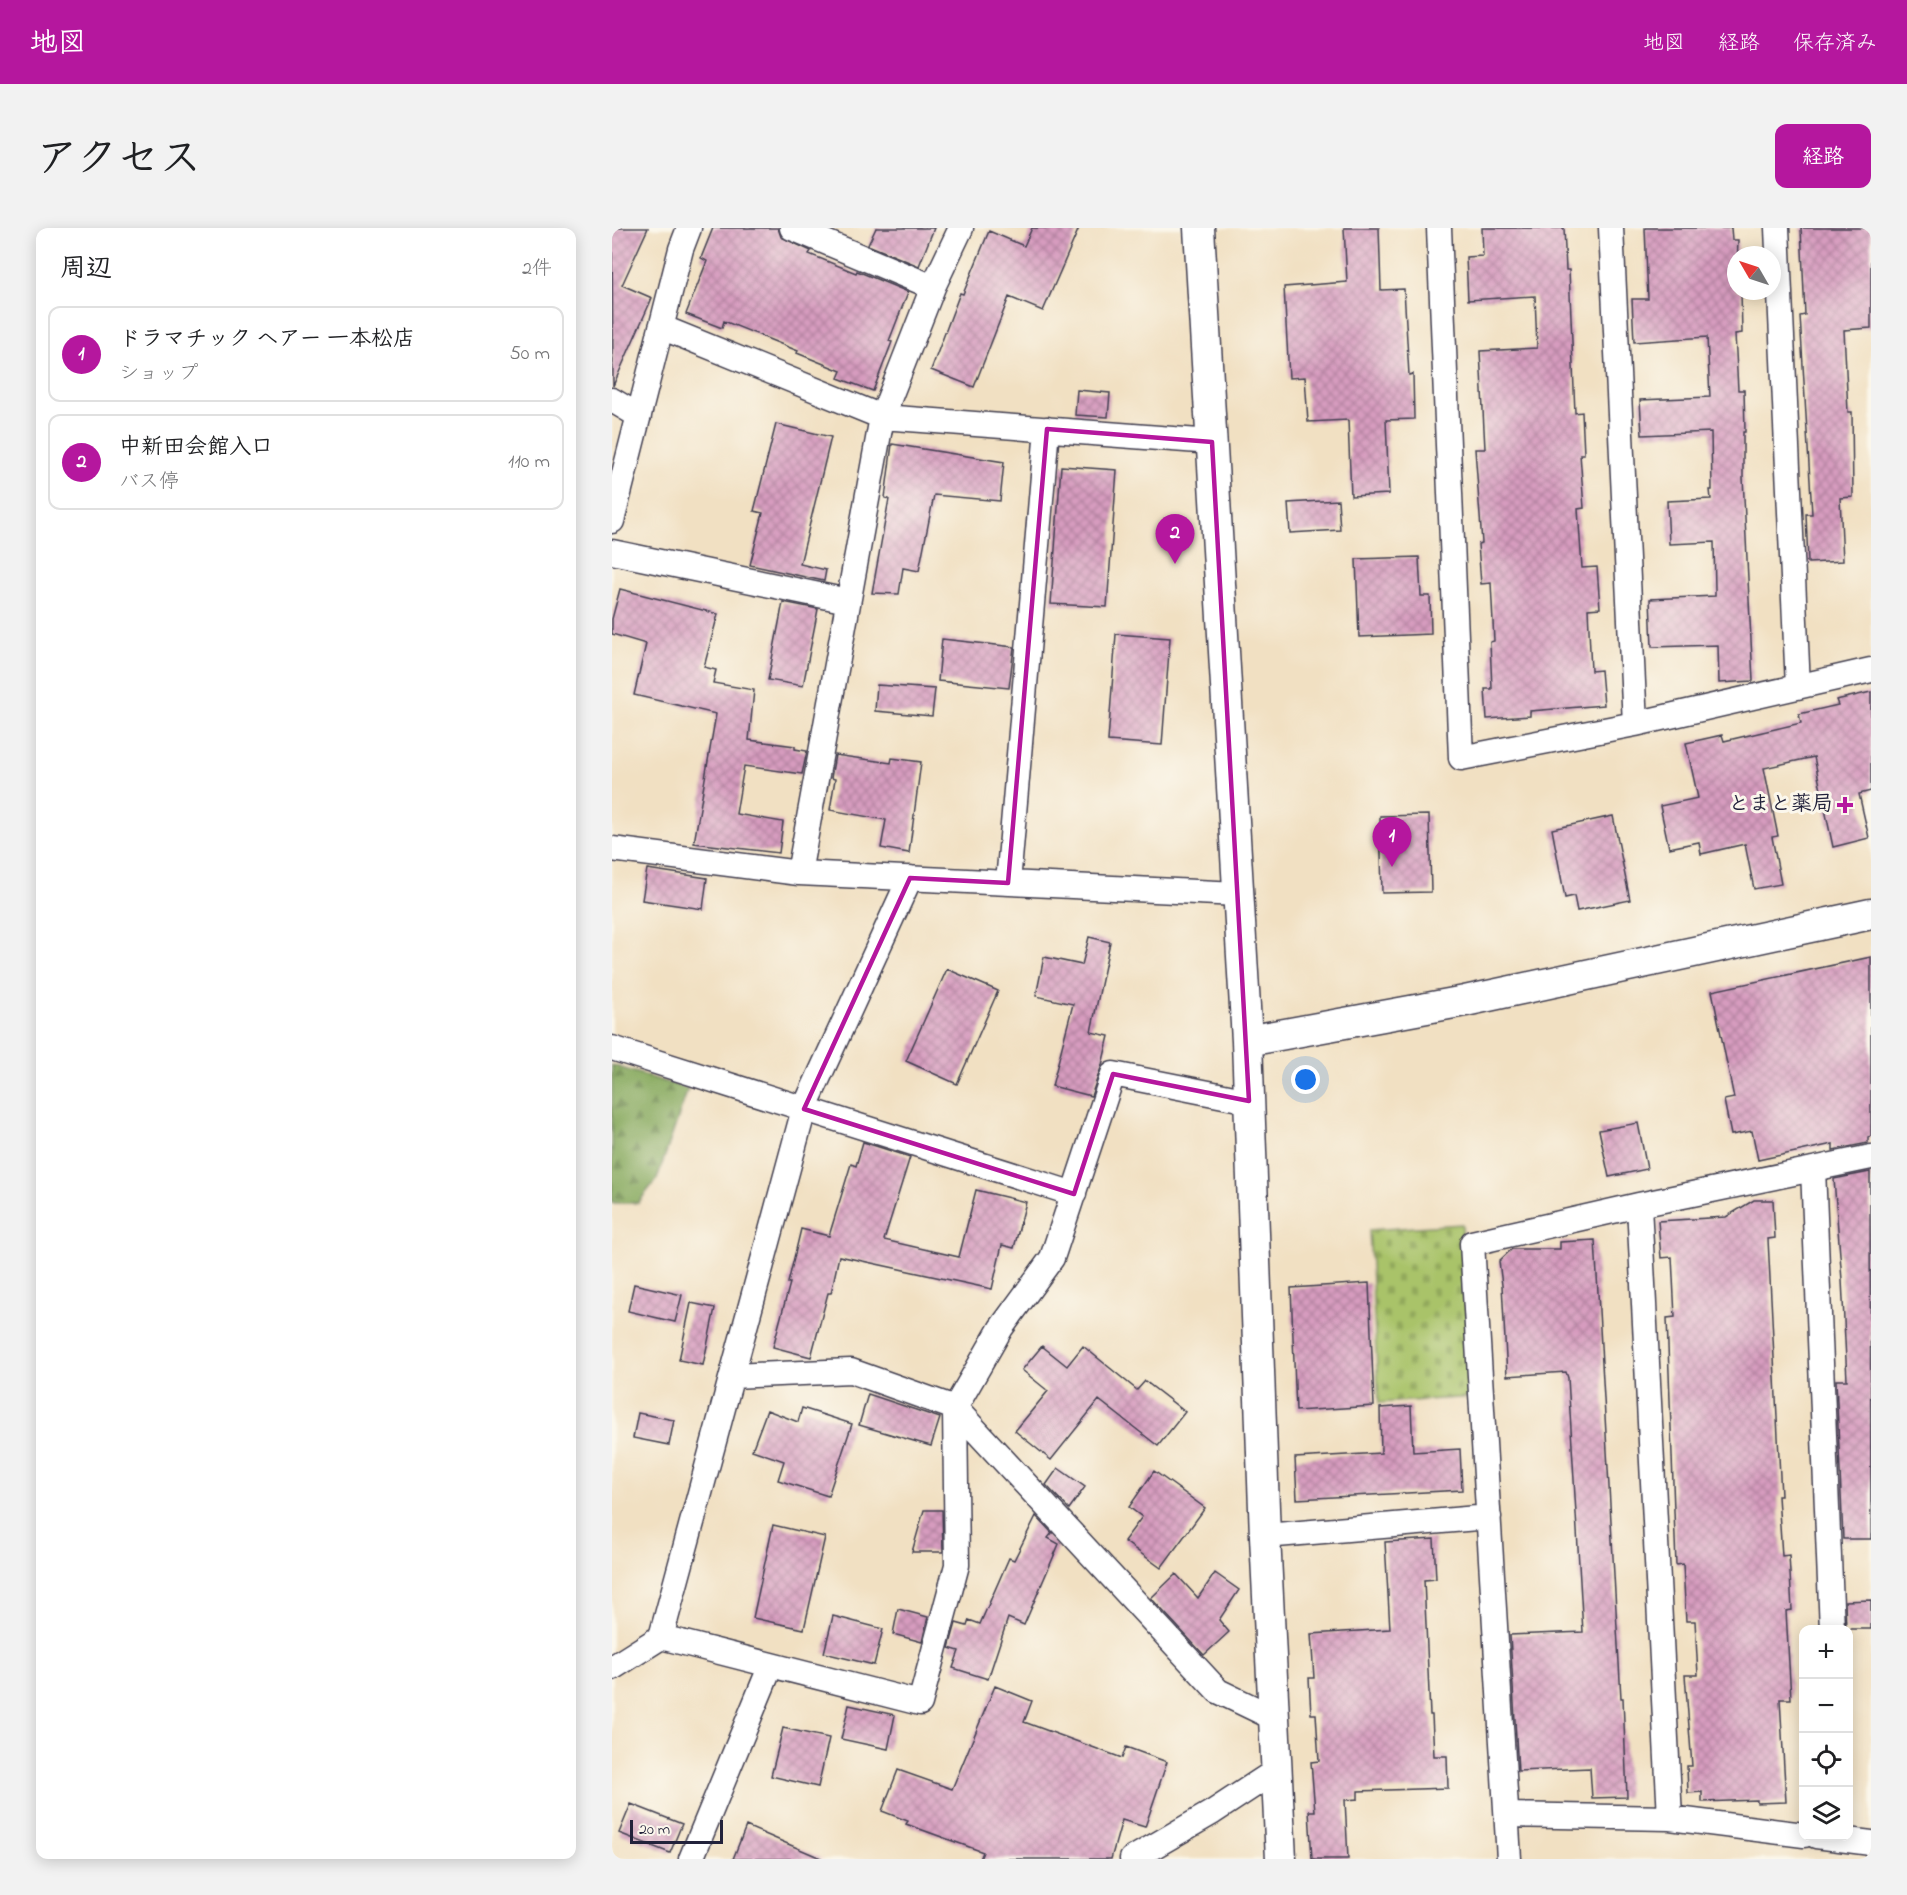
<!DOCTYPE html>
<html lang="ja">
<head>
<meta charset="utf-8">
<style>
  :root { --surface:#fff; --page:#f2f2f2; --text:#202124; --muted:#757577; --line:#e0e0e0; --accent:#b5179e }
  body { margin:0; font-family:"Indie Flower","Klee One",sans-serif; background:var(--page); color:var(--text) }
  .controls { position:absolute; right:18px; bottom:18px; display:grid; overflow:hidden; border-radius:12px; box-shadow:0 3px 15px #0003 }
  .controls button { width:54px; height:54px; display:grid; place-items:center; padding:0; border:0; border-bottom:2px solid var(--line); background:var(--surface); color:var(--text); font:30px sans-serif }
  .compass { position:absolute; left:1115px; top:18px; width:54px; height:54px; border-radius:50%; background:var(--surface); box-shadow:0 3px 15px #0003; rotate:309deg }
  .scale { position:absolute; left:18px; bottom:15px; width:93px; box-sizing:border-box; padding-left:6px; border:3px solid #22223b; border-top:0; font-size:16px; line-height:21px; white-space:nowrap; color:#22223b; -webkit-text-stroke:4px #fbf7ec; paint-order:stroke }
  .you { position:absolute; left:694px; top:852px; width:21px; height:21px; margin:-15px; border:4px solid #fff; border-radius:50%; background:#1a73e8; box-shadow:0 0 0 9px #1a73e833 }
  .badge { display:grid; place-items:center; width:39px; height:39px; border-radius:50%; background:var(--accent); color:#fff; font-size:20px; font-weight:700 }
  .pin { position:absolute; translate:-50% -50px; filter:drop-shadow(0 2px 3px #0008) }
  .pin::after { content:''; position:absolute; top:32px; width:21px; height:18px; background:inherit; clip-path:polygon(0 0,100% 0,50% 100%) }
  .list { margin:0; padding:0; list-style:none }
  h2 { display:flex; justify-content:space-between; align-items:center; height:78px; margin:0; padding:0 24px; font-size:26px }
  h2 small { font-size:20px; font-weight:400; color:var(--muted) }
  .list li { display:grid; grid-template-columns:39px 1fr auto; gap:18px; align-items:center; box-sizing:border-box; height:96px; margin:0 12px 12px; padding:0 12px; border:2px solid var(--line); border-radius:12px }
  .list b { display:block; font-size:22px; white-space:nowrap }
  .list p { margin:0; font-size:20px; white-space:nowrap; color:var(--muted) }
  .list em { font-size:20px; font-style:normal; color:var(--muted) }
  .icon { flex:none; width:33px; height:33px; fill:none; stroke:currentColor; stroke-width:2; stroke-linecap:round; stroke-linejoin:round }
  .map { position:relative; flex:none; width:1259px; height:1631px; overflow:hidden; border-radius:12px }
  header { display:flex; align-items:center; gap:36px; box-sizing:border-box; height:84px; padding:0 30px; background:var(--accent); color:#fff }
  header strong { font-size:28px }
  nav { display:flex; gap:33px; margin-inline-start:auto; font-size:21px }
  .intro { display:flex; align-items:center; justify-content:space-between; box-sizing:border-box; height:144px; padding:0 36px }
  h1 { margin:0; font-size:42px }
  .button { padding:15px 27px; border-radius:12px; background:var(--accent); color:#fff; font-size:21px; font-weight:700 }
  main { display:flex; gap:36px; padding:0 36px }
  aside { flex:1; background:var(--surface); border-radius:12px; box-shadow:0 3px 15px #0003 }
  .map>svg:first-child { display:block }
  .forest { fill:url(#forest-firs); stroke:#54664c; stroke-width:1.5 }
  .cemetery { fill:url(#cemetery-stones); stroke:#667252; stroke-width:1.5 }
  .building { fill:url(#building-cross-hatch) }
  .lines { fill:none; stroke-linecap:round; stroke-linejoin:round }
  .minor-casing { stroke:#413e4f; stroke-width:27 }
  .tertiary-casing { stroke:#413e4f; stroke-width:33 }
  .minor { stroke:#fff; stroke-width:24 }
  .tertiary { stroke:#fff; stroke-width:30 }
  .marked { fill:none; stroke:#b5179e; stroke-width:4.5; stroke-linejoin:round }
  .poi-dot { fill:#b5179e; stroke:#fbf7ec; stroke-width:2 }
  .labels { text-anchor:middle; dominant-baseline:central; stroke-width:6; stroke-linejoin:round; paint-order:stroke }
  .poi-label { font-size:21px; font-weight:bold; fill:#22223b; stroke:#fbf7ec; text-anchor:end }
</style>
</head>
<body>
<header>
<strong>地図</strong>
<nav><a>地図</a><a>経路</a><a>保存済み</a></nav>
</header>
<div class="intro"><h1>アクセス</h1><a class="button">経路</a></div>
<main>
<aside>
<h2>周辺<small>2件</small></h2>
<ul class="list">
<li><span class="badge">1</span><div><b>ドラマチック ヘアー 一本松店</b><p>ショップ</p></div><em>50 m</em></li>
<li><span class="badge">2</span><div><b>中新田会館入口</b><p>バス停</p></div><em>110 m</em></li>
</ul>
</aside>
<div class="map">
<svg width="1259" height="1631" viewBox="0 0 1259 1631">
  <defs>
    <pattern id="forest-firs" width="22" height="20" patternUnits="userSpaceOnUse" patternTransform="scale(1.5)"><rect width="22" height="20" fill="#86a95d"/><path d="M5 1l3.5 6h-7zM16 11l3.5 6h-7z" fill="#6d894e"/></pattern>
    <pattern id="cemetery-stones" width="16" height="16" patternUnits="userSpaceOnUse" patternTransform="scale(1.5)"><rect width="16" height="16" fill="#a9c369"/><path d="M2 7V4a2 2 0 0 1 4 0v3zM10 15v-3a2 2 0 0 1 4 0v3z" fill="#91a75c"/></pattern>
    <pattern id="building-cross-hatch" width="8" height="8" patternUnits="userSpaceOnUse" patternTransform="scale(1.5)"><rect width="8" height="8" fill="#d79cbf"/><path d="M0 0l8 8M0 8l8-8" fill="none" stroke="#ae7f9c"/></pattern>
  </defs>
  <rect width="100%" height="100%" fill="#fbf7ec"/>
  <filter id="ink" filterUnits="userSpaceOnUse"><feTurbulence type="fractalNoise" baseFrequency=".0167" numOctaves="2"/><feDisplacementMap in="SourceGraphic" scale="12" xChannelSelector="R" yChannelSelector="G"/><feConvolveMatrix kernelMatrix="1 2 1 2 8 2 1 2 1" color-interpolation-filters="sRGB"/></filter>
  <filter id="wash" filterUnits="userSpaceOnUse"><feTurbulence type="fractalNoise" baseFrequency=".008" numOctaves="4" result="noise"/><feDisplacementMap in="SourceGraphic" scale="24" xChannelSelector="R" yChannelSelector="G"/><feGaussianBlur stdDeviation="1.35" result="paint"/><feColorMatrix in="noise" values="0 0 0 0 0 0 0 0 0 0 0 0 0 0 0 0 0 1.4 0 .05"/><feComposite in="paint" operator="in"/></filter>
  <g filter="url(#wash)">
    <rect width="100%" height="100%" fill="#f1e0c2"/>
    <!-- forest -->
    <path class="forest" d="M 0,837 L 76,861 L 45,951 L 26,975 L 0,975 Z"/>
    <!-- cemetery -->
    <path class="cemetery" d="M 850,996 L 860,1169 L 767,1175 L 757,1002 Z"/>
    <g id="blocks">
      <!-- building -->
      <path class="building" d="M 0,0 L 36,0 L 10,57 L 40,70 L 1,158 Z
        M 101,0 L 166,0 L 169,9 L 199,23 L 197,26 L 244,45 L 245,43 L 296,64 L 277,113 L 280,114 L 261,163 L 226,150 L 229,143 L 185,125 L 186,123 L 112,93 L 110,100 L 74,86 L 95,33 L 89,30 Z
        M 264,0 L 322,0 L 307,38 L 256,17 Z
        M 420,0 L 467,0 L 431,83 L 397,69 L 362,159 L 319,142 L 348,65 L 351,66 L 377,3 L 412,18 Z
        M 732,0 L 767,0 L 769,62 L 792,61 L 797,147 L 801,146 L 802,191 L 774,192 L 777,266 L 739,268 L 736,192 L 696,194 L 693,149 L 677,150 L 672,59 L 735,54 Z
        M 870,0 L 952,0 L 954,42 L 957,42 L 963,185 L 970,184 L 972,226 L 968,226 L 972,280 L 966,281 L 970,340 L 985,339 L 988,380 L 976,381 L 979,443 L 989,442 L 992,477 L 918,483 L 918,488 L 875,491 L 873,461 L 880,461 L 878,414 L 882,413 L 879,355 L 869,356 L 866,316 L 870,315 L 863,221 L 873,221 L 868,123 L 925,120 L 923,68 L 856,72 L 854,29 L 871,28 Z
        M 1033,0 L 1119,0 L 1120,12 L 1126,12 L 1124,63 L 1129,63 L 1130,105 L 1123,106 L 1126,162 L 1132,162 L 1133,204 L 1131,204 L 1131,249 L 1141,453 L 1107,455 L 1106,417 L 1040,419 L 1038,371 L 1103,368 L 1103,362 L 1102,314 L 1057,316 L 1055,273 L 1099,271 L 1098,262 L 1100,262 L 1099,204 L 1030,207 L 1028,172 L 1098,169 L 1095,109 L 1022,114 L 1020,71 L 1036,71 Z
        M 1189,0 L 1259,0 L 1259,100 L 1232,102 L 1236,184 L 1240,184 L 1241,269 L 1228,270 L 1231,333 L 1196,335 L 1194,286 L 1200,286 L 1188,88 L 1193,87 Z
        M 465,162 L 498,165 L 496,189 L 463,187 Z
        M 164,196 L 219,209 L 188,336 L 214,342 L 212,353 L 138,337 L 151,285 L 142,283 Z
        M 280,216 L 392,234 L 388,273 L 322,267 L 307,343 L 291,340 L 287,366 L 260,365 L 277,271 L 273,270 Z
        M 449,238 L 505,242 L 495,379 L 439,376 Z
        M 726,272 L 728,302 L 678,305 L 676,275 Z
        M 807,329 L 809,368 L 818,368 L 819,406 L 747,409 L 744,331 Z
        M 8,361 L 106,386 L 92,439 L 104,442 L 101,455 L 142,462 L 137,512 L 183,518 L 183,521 L 195,523 L 190,546 L 132,538 L 124,586 L 171,594 L 167,625 L 82,615 L 104,486 L 22,467 L 34,416 L 0,406 L 0,391 Z
        M 171,374 L 206,381 L 191,458 L 156,452 Z
        M 504,406 L 558,410 L 550,517 L 496,513 Z
        M 330,411 L 402,419 L 397,460 L 326,453 Z
        M 265,457 L 323,461 L 320,488 L 263,483 Z
        M 1259,464 L 1259,563 L 1247,566 L 1257,610 L 1221,619 L 1202,529 L 1152,540 L 1166,608 L 1160,609 L 1169,656 L 1142,661 L 1133,616 L 1089,626 L 1087,614 L 1057,620 L 1048,578 L 1086,570 L 1074,515 L 1110,507 L 1112,513 L 1189,495 L 1187,486 L 1226,477 L 1224,472 Z
        M 223,527 L 279,535 L 280,530 L 309,534 L 297,625 L 269,620 L 274,592 L 218,582 L 223,551 L 219,550 Z
        M 817,587 L 819,664 L 770,665 L 768,588 Z
        M 1001,588 L 1018,672 L 965,683 L 962,668 L 953,670 L 940,601 Z
        M 35,641 L 95,650 L 91,681 L 30,672 Z
        M 477,709 L 498,714 L 479,804 L 497,808 L 490,837 L 479,868 L 440,858 L 461,776 L 424,768 L 432,729 L 470,737 Z
        M 1259,729 L 1259,908 L 1256,909 L 1256,915 L 1221,922 L 1221,916 L 1146,932 L 1140,903 L 1119,907 L 1112,872 L 1122,870 L 1100,763 Z
        M 335,741 L 386,763 L 345,856 L 294,833 Z
        M 1026,895 L 1035,941 L 997,949 L 987,902 Z
        M 251,914 L 298,929 L 272,1012 L 347,1029 L 364,962 L 414,974 L 402,1020 L 390,1017 L 380,1061 L 227,1028 L 219,1065 L 216,1065 L 199,1129 L 161,1119 L 178,1055 L 176,1055 L 189,1001 L 217,1008 L 239,936 L 244,938 Z
        M 1258,944 L 1259,1311 L 1231,1311 L 1224,1152 L 1235,1152 L 1230,1052 L 1222,951 Z
        M 1142,972 L 1161,972 L 1163,1010 L 1156,1011 L 1169,1268 L 1166,1268 L 1170,1328 L 1177,1327 L 1180,1382 L 1174,1383 L 1179,1471 L 1168,1471 L 1174,1574 L 1145,1575 L 1145,1572 L 1090,1574 L 1090,1564 L 1076,1565 L 1075,1538 L 1080,1538 L 1073,1447 L 1086,1447 L 1083,1393 L 1074,1393 L 1071,1336 L 1064,1337 L 1055,1090 L 1063,1089 L 1060,1029 L 1049,1030 L 1046,993 L 1114,989 Z
        M 983,1012 L 1009,1470 L 1011,1470 L 1015,1569 L 980,1570 L 978,1540 L 906,1543 L 898,1407 L 971,1404 L 956,1150 L 954,1144 L 895,1148 L 890,1057 L 887,1033 L 900,1021 L 948,1021 L 948,1014 Z
        M 757,1055 L 762,1178 L 684,1183 L 679,1060 Z
        M 22,1056 L 70,1067 L 63,1094 L 16,1083 Z
        M 79,1075 L 103,1080 L 91,1137 L 67,1132 Z
        M 430,1118 L 455,1138 L 471,1118 L 525,1162 L 533,1153 L 573,1184 L 546,1218 L 487,1172 L 439,1232 L 403,1203 L 436,1163 L 410,1142 Z
        M 256,1166 L 328,1190 L 319,1218 L 247,1197 Z
        M 799,1178 L 801,1224 L 848,1221 L 850,1262 L 685,1271 L 683,1230 L 769,1225 L 768,1180 Z
        M 190,1180 L 240,1196 L 216,1268 L 166,1252 L 172,1233 L 140,1222 L 155,1182 L 186,1194 Z
        M 26,1185 L 62,1192 L 57,1217 L 21,1210 Z
        M 446,1240 L 473,1259 L 457,1281 L 434,1257 Z
        M 542,1243 L 593,1280 L 549,1340 L 512,1313 L 530,1289 L 517,1279 Z
        M 312,1282 L 330,1282 L 331,1324 L 300,1324 Z
        M 424,1288 L 440,1305 L 436,1310 L 447,1316 L 412,1397 L 396,1390 L 376,1451 L 341,1440 L 347,1423 L 337,1420 L 344,1395 L 355,1398 L 357,1392 L 368,1396 L 397,1330 L 402,1332 Z
        M 161,1297 L 213,1309 L 192,1401 L 141,1390 Z
        M 822,1311 L 824,1351 L 812,1352 L 818,1487 L 820,1487 L 822,1528 L 835,1528 L 836,1560 L 746,1563 L 746,1571 L 733,1572 L 736,1631 L 700,1631 L 697,1583 L 703,1583 L 699,1534 L 707,1533 L 704,1486 L 699,1486 L 697,1450 L 702,1450 L 699,1406 L 778,1401 L 773,1314 Z
        M 603,1345 L 627,1362 L 607,1392 L 617,1404 L 592,1427 L 539,1370 L 564,1346 L 586,1370 Z
        M 1259,1372 L 1259,1401 L 1234,1401 L 1233,1373 Z
        M 286,1381 L 316,1389 L 310,1414 L 281,1406 Z
        M 221,1388 L 271,1401 L 262,1437 L 212,1425 Z
        M 383,1458 L 420,1473 L 412,1494 L 510,1530 L 514,1519 L 555,1534 L 533,1599 L 510,1592 L 499,1631 L 368,1631 L 371,1624 L 294,1596 L 296,1593 L 270,1583 L 286,1542 L 340,1561 Z
        M 237,1477 L 283,1487 L 276,1521 L 229,1511 Z
        M 171,1500 L 217,1510 L 206,1559 L 159,1548 Z
        M 19,1576 L 70,1596 L 58,1625 L 7,1605 Z
        M 134,1598 L 211,1631 L 121,1631 Z"/>
    </g>
  </g>
  <g filter="url(#ink)">
    <use href="#blocks" fill-opacity="0" stroke="#413e4f" stroke-width="1.5"/>
    <g class="lines">
      <!-- minor casing -->
      <g class="minor-casing">
        <path id="minor" d="M 180,0 L 321,59
          M 827,0 L 849,530 L 1023,496 L 1259,442
          M 999,0 L 1023,496
          M 1165,0 L 1186,459
          M 49,99 L 270,189 L 600,214
          M 0,172 L 27,188
          M 0,293 L 69,21 L 77,0
          M 0,324 L 236,373
          M 0,621 L 187,645 L 626,666
          M 187,645 L 270,189 L 321,59 L 349,0
          M 396,655 L 435,201
          M 0,820 L 462,966
          M 1201,941 L 1220,1402
          M 1027,977 L 1058,1590
          M 120,1148 L 239,1143 L 343,1180 L 606,1463 L 662,1490
          M 653,1308 L 877,1289
          M 49,1409 L 308,1475 L 345,1337 L 343,1180 L 389,1100 L 440,1030 L 501,846 L 637,873
          M 0,1440 L 49,1409 L 192,881 L 298,650
          M 896,1587 L 1058,1590 L 1192,1607
          M 1204,1608 L 1259,1615
          M 79,1631 L 159,1437
          M 520,1631 L 601,1584 L 665,1542
          M 897,1631 L 860,1015 L 1027,977 L 1259,929"/>
      </g>
      <!-- tertiary casing -->
      <g class="tertiary-casing">
        <path id="tertiary" d="M 587,0 L 635,813 L 653,1308 L 669,1631
          M 635,813 L 853,773 L 1259,686"/>
      </g>
      <!-- minor -->
      <use href="#minor" class="minor"/>
      <!-- tertiary -->
      <use href="#tertiary" class="tertiary"/>
    </g>
  </g>
  <!-- marked area -->
  <path class="marked" d="M 435,201 L 600,214 L 637,873 L 501,846 L 462,966 L 192,881 L 298,650 L 396,655 Z"/>
  <!-- markers -->
  <path class="poi-dot" d="M1230 568h6v6h6v6h-6v6h-6v-6h-6v-6h6z"/>
  <g class="labels">
    <!-- poi labels -->
    <g class="poi-label">
      <text x="1221" y="577">とまと薬局</text>
    </g>
  </g>
</svg>
<div class="controls">
<button>+</button>
<button>−</button>
<button><svg class="icon" aria-label="locate" viewBox="0 0 24 24"><circle cx="12" cy="12" r="6"/><path d="M12 2v4M12 18v4M2 12h4M18 12h4"/></svg></button>
<button><svg class="icon" aria-label="layers" viewBox="0 0 24 24"><path d="M12 4l9 5-9 5-9-5zM3 14l9 5 9-5"/></svg></button>
</div>
<svg class="compass" viewBox="-18 -18 36 36"><path d="M0-13l5 13h-10z" fill="#e53935"/><path d="M0 13l5-13h-10z" fill="#757577"/></svg>
<div class="scale">20 m</div>
<div class="you"></div>
<div class="pin badge" style="left:780px;top:639px">1</div>
<div class="pin badge" style="left:563px;top:336px">2</div>
</div>
</main>
</body>
</html>
